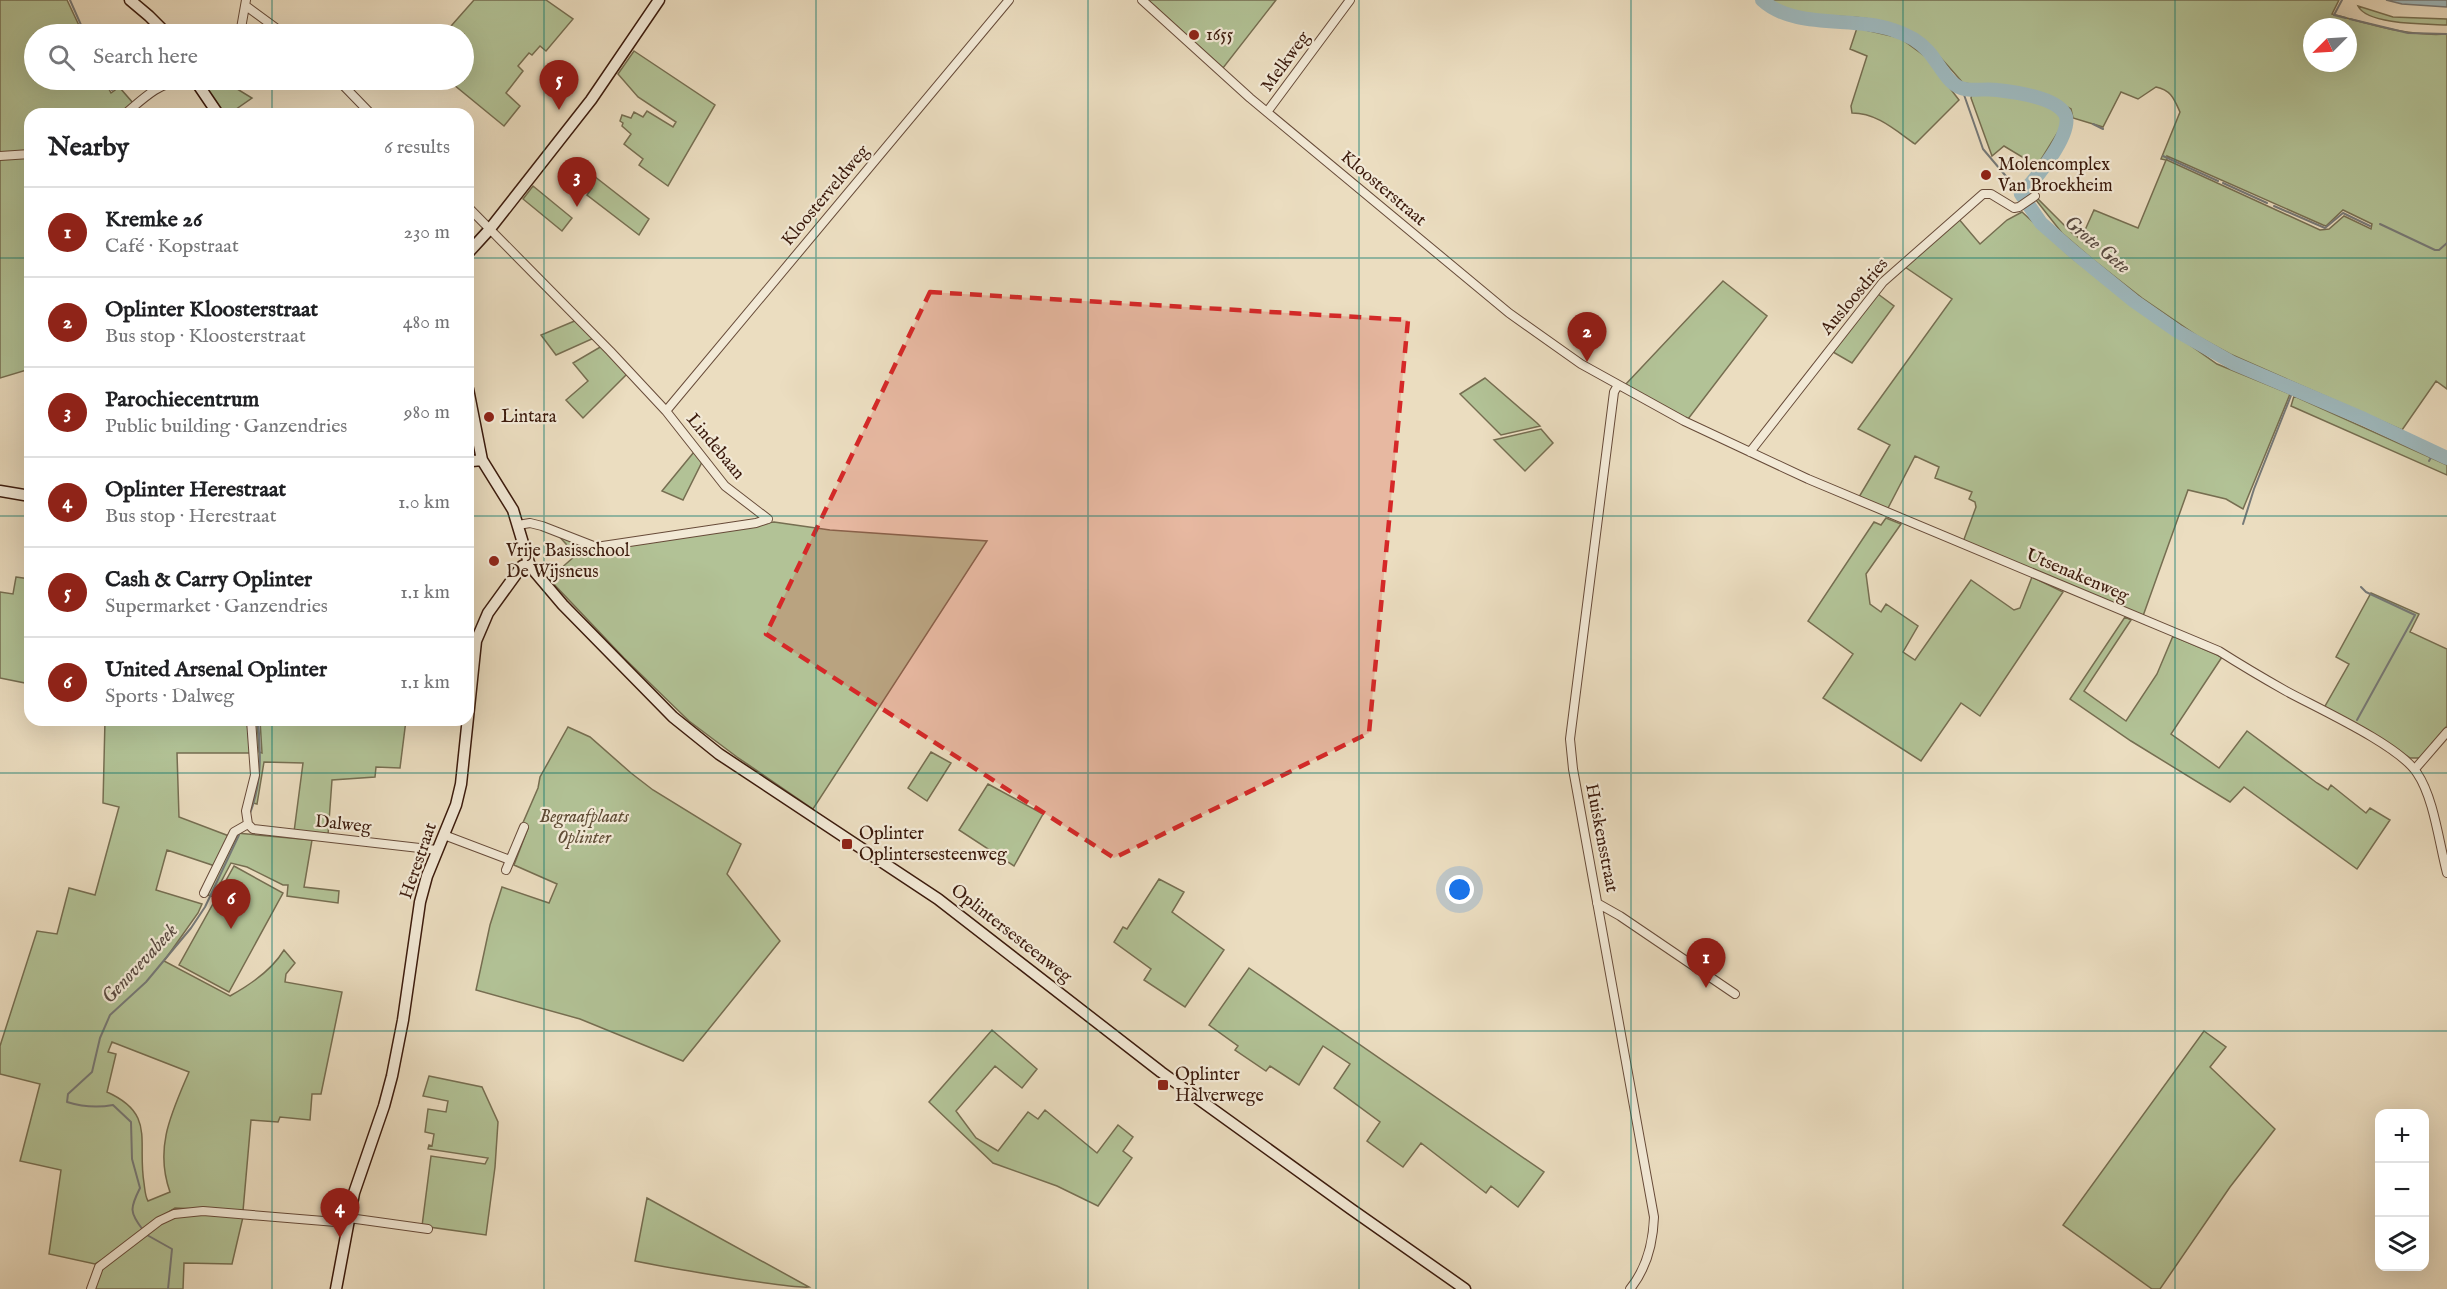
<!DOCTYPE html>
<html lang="en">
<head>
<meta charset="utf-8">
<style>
  :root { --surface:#fff; --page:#f6f6f6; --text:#202124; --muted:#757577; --line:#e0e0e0; --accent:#8f2418 }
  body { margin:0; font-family:"IM FELL English",serif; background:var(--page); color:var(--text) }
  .controls { position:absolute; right:18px; bottom:18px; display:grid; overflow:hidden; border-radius:12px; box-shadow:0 6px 24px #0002 }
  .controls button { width:54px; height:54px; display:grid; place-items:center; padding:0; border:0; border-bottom:2px solid var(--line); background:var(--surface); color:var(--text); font:30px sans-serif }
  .compass { position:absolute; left:2303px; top:18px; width:54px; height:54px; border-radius:50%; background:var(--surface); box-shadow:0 6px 24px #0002; rotate:246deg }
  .you { position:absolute; left:1460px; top:890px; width:21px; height:21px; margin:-15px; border:4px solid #fff; border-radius:50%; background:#1a73e8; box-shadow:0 0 0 9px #1a73e833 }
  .badge { display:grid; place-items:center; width:39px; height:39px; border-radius:50%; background:var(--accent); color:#fff; font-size:20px; font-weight:700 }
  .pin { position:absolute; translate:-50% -50px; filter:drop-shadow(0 2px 3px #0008) }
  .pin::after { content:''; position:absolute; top:32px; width:21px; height:18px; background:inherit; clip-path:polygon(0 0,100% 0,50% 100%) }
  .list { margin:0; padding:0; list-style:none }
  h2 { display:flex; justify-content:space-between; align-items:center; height:78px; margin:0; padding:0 24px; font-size:26px }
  h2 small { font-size:20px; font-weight:400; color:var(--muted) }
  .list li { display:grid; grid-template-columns:39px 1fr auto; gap:18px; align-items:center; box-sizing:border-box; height:90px; padding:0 24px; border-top:2px solid var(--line) }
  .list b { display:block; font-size:22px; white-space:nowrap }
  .list p { margin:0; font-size:20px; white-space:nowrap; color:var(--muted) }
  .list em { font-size:20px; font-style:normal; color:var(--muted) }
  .icon { flex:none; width:33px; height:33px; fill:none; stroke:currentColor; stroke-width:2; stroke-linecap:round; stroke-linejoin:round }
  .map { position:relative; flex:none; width:2447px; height:1289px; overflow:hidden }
  .search { position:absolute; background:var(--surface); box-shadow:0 6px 24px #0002; left:24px; top:24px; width:450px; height:66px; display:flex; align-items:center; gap:15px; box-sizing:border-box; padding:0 21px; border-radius:33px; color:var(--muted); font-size:22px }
  .panel { position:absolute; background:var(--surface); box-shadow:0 6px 24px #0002; left:24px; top:108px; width:450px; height:618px; border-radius:18px }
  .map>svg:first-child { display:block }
  .green { fill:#b2c296; stroke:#766e51; stroke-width:1.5; fill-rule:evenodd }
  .water { fill:#9eb9be; stroke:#767977; stroke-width:1.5 }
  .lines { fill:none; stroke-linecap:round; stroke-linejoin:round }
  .stream { stroke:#767977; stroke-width:2 }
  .river { stroke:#9eb9be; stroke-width:14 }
  .street-casing { stroke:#674b39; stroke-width:10 }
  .secondary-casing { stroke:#3b1a0c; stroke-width:13 }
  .street { stroke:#f2e9d6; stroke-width:8 }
  .secondary { stroke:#f2e9d6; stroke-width:10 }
  .marked { fill:#d62828; fill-opacity:0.2; stroke:#d62828; stroke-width:4.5; stroke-dasharray:12 8; stroke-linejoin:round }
  .grid { fill:none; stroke:#0f766e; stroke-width:1.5; stroke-opacity:0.55 }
  .poi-dot { fill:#8f2418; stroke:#f2e9d6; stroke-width:2 }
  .labels { text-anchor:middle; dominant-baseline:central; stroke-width:4.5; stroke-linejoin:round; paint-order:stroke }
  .poi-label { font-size:18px; fill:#3b1a0c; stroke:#f2e9d6; text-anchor:start }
  .street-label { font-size:18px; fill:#3b1a0c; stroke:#f2e9d6 }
  .park-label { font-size:18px; font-style:italic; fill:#5f4c35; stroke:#f2e9d6 }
  .water-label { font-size:20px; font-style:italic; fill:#594a41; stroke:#f2e9d6 }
</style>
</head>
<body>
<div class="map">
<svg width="2447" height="1289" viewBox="0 0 2447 1289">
  <rect width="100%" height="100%" fill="#ebddc0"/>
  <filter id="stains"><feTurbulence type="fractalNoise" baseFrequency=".00333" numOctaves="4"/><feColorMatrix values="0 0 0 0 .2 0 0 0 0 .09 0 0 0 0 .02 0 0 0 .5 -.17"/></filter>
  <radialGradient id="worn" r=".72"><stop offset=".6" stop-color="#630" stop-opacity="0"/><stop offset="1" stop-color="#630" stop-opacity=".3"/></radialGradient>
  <!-- green -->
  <path class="green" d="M 0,0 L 67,0 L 83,34 L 34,34 L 34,80 L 104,80 L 111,93 L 115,90 L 108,80 L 113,80 L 133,103 L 118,114 L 30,114 L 30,151 L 0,153 Z
    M 474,0 L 546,0 L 573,19 L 546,51 L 540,46 L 532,55 L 529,53 L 518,66 L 523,71 L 506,93 L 520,106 L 504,126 L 448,80 L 464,80 L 464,34 L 444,34 Z
    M 1148,0 L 1276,0 L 1223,68 Z
    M 1768,0 L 2339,0 L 2332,14 C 2369,24 2409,37 2447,34 L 2447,389 L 2436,381 L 2402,430 L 2230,354 L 2199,337 L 2142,298 L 2091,258 L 2062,233 L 2036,200 L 2038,199 L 2074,235 L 2081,239 L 2094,210 L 2138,228 L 2166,160 L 2161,159 L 2180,112 C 2174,99 2171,90 2156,87 L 2138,99 L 2121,92 L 2103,127 L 2073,118 L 2071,109 C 2036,88 2001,88 1963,83 C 1932,47 1912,23 1862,18 C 1831,15 1794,18 1768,0 ZM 2312,27 L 2348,27 L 2348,63 L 2312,63 ZM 2167,156 L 2323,225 L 2326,226 L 2343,210 L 2372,224 L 2371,229 L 2344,216 L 2329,229 L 2320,230 L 2167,160 Z
    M 2358,6 L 2393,17 L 2447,19 L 2447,25 C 2428,24 2367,25 2358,6 Z
    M 1857,28 L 1900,38 L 1926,57 L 1959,100 L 1915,144 C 1895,130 1877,113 1852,113 L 1851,106 L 1867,56 L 1850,49 Z
    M 634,51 L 715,105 L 668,186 L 639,165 L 643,159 L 624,144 L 631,134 L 622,126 L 623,123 L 620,121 L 622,115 L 631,118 L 634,112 L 643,117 L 647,111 L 673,127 L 676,122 L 638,97 L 618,74 Z
    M 229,84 L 252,98 L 229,114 L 224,114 L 207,90 L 212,85 Z
    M 1979,91 C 2005,96 2043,97 2062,117 L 2063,124 L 2037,166 L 2004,146 L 1992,156 L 1971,98 L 1972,94 Z
    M 30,156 L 30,369 L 0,378 L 0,159 Z
    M 594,176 L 649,219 L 639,235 L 587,195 L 592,188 L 591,181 Z
    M 533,186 L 572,218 L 562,231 L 523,199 Z
    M 2022,212 L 2073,259 L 2140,310 L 2217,364 L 2290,394 L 2243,509 L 2226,499 L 2188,490 L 2143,616 L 1963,542 L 1976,507 L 1975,502 L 1969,499 L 1972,492 L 1935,478 L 1939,467 L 1915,456 L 1887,510 L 1859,497 L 1890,445 L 1858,429 L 1952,299 L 1902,265 L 1958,218 L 1980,244 L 2007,220 Z
    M 1723,281 L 1767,316 L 1688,419 L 1625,385 Z
    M 1878,294 L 1894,306 L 1852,363 L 1833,352 Z
    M 577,320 L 594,338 L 556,355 L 541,335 Z
    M 602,346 L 628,373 L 583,418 L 566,400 L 588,381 L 573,363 Z
    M 1485,378 L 1537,423 L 1540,426 L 1501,435 L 1460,394 Z
    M 2294,396 L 2447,465 L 2447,475 L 2291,406 Z
    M 1541,429 L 1553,443 L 1525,471 L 1494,440 Z
    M 694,452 L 702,462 L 683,500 L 662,491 Z
    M 1886,518 L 1901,524 L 1866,574 L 1870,604 L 1881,612 L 1886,604 L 1918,626 L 1903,652 L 1915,660 L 1971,580 L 2014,610 L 2020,608 L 2032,577 L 2063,592 L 1980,716 L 1961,703 L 1921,761 L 1823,698 L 1853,654 L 1808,621 L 1874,522 L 1881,525 Z
    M 774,522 L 830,530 L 987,541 L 813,809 L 737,757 L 689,721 L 624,658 L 549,579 L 576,555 L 556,533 L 588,546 Z
    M 16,577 L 30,579 L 30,684 L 0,678 L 0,592 L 13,594 Z
    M 2371,593 L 2419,614 L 2410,632 L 2447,649 L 2447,726 L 2420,758 L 2410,758 L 2354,723 L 2324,708 L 2349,664 L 2336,657 Z
    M 2125,617 L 2131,620 L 2084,691 L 2126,721 L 2157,674 L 2173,636 L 2222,657 L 2171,734 L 2219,768 L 2247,731 L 2317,783 L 2328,790 L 2331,785 L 2366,813 L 2370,808 L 2390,820 L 2357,869 L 2244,787 L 2230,802 L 2131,741 L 2070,699 Z
    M 105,720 L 247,720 L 250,753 L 177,753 L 179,817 L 229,836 L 215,866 L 167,850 L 156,890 L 202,904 L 198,913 L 164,961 L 230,996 C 250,985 272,970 284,950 L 295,963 L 286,974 L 285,982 L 342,992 L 321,1094 L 312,1094 L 310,1120 L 280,1117 L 278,1122 L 251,1120 L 243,1211 L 175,1208 L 154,1221 L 115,1253 L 95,1264 L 49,1254 L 61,1170 L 20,1161 L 40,1084 L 0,1074 L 0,1046 L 37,931 L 57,934 L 69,888 L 95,895 L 119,807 L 103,803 ZM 112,1042 L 189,1072 C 172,1112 154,1147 170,1192 L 148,1201 C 145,1196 145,1190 144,1183 C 137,1141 156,1114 107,1092 L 116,1054 L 108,1052 Z
    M 254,720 L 257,720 L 259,752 L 262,753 L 260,720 L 406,720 L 400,768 L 376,767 L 375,777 L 332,780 L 328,835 L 294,832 L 303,763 L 264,762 L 257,804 L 253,803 L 258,771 Z
    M 568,727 L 590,737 L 631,773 L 653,790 L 741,844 L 727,874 L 780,941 L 683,1061 L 580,1019 L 476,990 L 490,925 L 502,887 L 549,903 L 557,884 L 514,865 L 528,828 L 522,825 L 538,788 L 540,777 Z
    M 931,752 L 951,763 L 927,801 L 908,788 Z
    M 988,784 L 1043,814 L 1014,866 L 959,830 Z
    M 236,833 L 312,840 L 304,887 L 339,891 L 338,903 L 287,896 L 288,885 L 283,885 L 247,867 L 231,863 L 213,897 L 206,894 Z
    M 234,866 L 283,893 L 229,992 L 179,965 Z
    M 1159,879 L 1184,892 L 1172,912 L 1224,950 L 1185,1007 L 1144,980 L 1151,969 L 1114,942 L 1123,927 L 1127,929 Z
    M 1249,968 L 1544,1172 L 1518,1207 L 1491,1186 L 1486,1193 L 1421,1143 L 1403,1167 L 1367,1141 L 1380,1122 L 1334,1088 L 1350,1064 L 1323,1046 L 1299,1085 L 1270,1066 L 1266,1071 L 1235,1050 L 1238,1046 L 1209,1025 Z
    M 992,1030 L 1037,1069 L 1022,1088 L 995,1066 L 956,1111 L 976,1138 L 998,1151 L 1028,1112 L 1038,1119 L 1045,1110 L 1097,1153 L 1118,1125 L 1133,1137 L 1123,1151 L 1132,1158 L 1098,1206 L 1057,1186 L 993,1163 L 929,1102 Z
    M 2204,1031 L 2226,1047 L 2210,1067 L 2275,1129 L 2230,1187 L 2160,1289 L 2152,1289 L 2063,1225 Z
    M 429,1076 L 482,1087 L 498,1122 L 495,1167 L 486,1235 L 422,1226 L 431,1156 L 485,1164 L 488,1158 L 428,1149 L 429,1145 L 432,1146 L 434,1134 L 425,1132 L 428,1109 L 446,1112 L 448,1101 L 423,1096 Z
    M 647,1198 L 809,1287 C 790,1289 664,1267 635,1261 Z
    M 192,1213 L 243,1217 L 232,1264 L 184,1263 L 183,1289 L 93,1289 L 102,1268 L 160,1223 L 177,1215 Z"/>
  <!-- water -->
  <path class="water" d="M 2386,0 L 2447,0 L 2447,7 L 2402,4 Z"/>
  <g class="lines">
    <!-- stream -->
    <path class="stream" d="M 70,0 L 85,34
      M 2342,0 L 2334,15 L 2346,18
      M 2350,19 L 2408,33 L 2447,34
      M 106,80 L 112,90
      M 1962,89 L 1983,149 L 2021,194
      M 2066,115 L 2071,117
      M 2093,124 L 2103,129
      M 2163,156 L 2218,181
      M 2223,183 L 2267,203
      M 2274,206 L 2325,228 L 2343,213 L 2370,226
      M 2380,224 L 2435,250 L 2439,250 L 2447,243
      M 2429,461 L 2434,452
      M 2243,524 L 2254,489 L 2294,388
      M 2357,720 L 2415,615 L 2366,592 L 2361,587
      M 249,816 C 262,784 261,754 258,720
      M 143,1230 C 129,1212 130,1208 140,1188 L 132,1159 L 131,1122 L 113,1105 C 97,1108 83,1107 67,1102 L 68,1094 L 92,1072 L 100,1038 L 110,1015 L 146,982 L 191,928 L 205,907 L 239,835
      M 147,1235 L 172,1249 L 168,1289"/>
    <!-- river -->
    <path class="river" d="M 1762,0 C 1794,30 1854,16 1893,30 C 1906,34 1919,41 1928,51 C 1938,62 1947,83 1961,88 C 1971,92 1986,88 1997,90 C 2014,92 2055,97 2065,114 C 2075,132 2034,181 2021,194 L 2041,223 L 2074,252 L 2134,301 L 2177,331 L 2233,363 L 2364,419 L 2447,458"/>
    <!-- street casing -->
    <g class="street-casing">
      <path id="street" d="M 1142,0 L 1250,98 L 1509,313 L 1581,364 L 1684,421 L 1808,479 L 2219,651 C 2241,665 2263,678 2286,691 C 2317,708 2399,745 2417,773 C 2434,798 2439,843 2447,873
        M 246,6 L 284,34
        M 240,34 L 246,0
        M 188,80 L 210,82 L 230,80
        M 338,80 L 371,114
        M 1267,112 L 1350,0
        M 125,114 C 143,99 157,84 181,80
        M 0,156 L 30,154
        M 468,207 L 610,351 L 666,411 L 725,486 L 768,519
        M 1618,385 L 1614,392 L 1570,739 L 1573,769 L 1654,1217 C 1653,1244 1647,1268 1630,1289
        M 666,411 L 1009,0
        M 1750,452 L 1883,282 L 1983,194 L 1991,194 L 2014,208 L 2019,207 L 2035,196
        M 518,525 L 530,523 L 542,526 L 596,547 L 756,523 L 768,519
        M 251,720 L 255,775 L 246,811 L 248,824 L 253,829 L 437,850
        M 2415,769 L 2447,732
        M 444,835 L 510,860
        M 506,870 L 524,827
        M 204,893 L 234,832 L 248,824
        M 1597,903 L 1620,916 L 1735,994
        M 349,1218 L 428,1229
        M 91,1289 L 99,1267 L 159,1221 L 174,1214 L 203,1211 L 348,1223"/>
    </g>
    <!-- secondary casing -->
    <g class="secondary-casing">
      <path id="secondary" d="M 130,0 L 149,16 L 167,34
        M 195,80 L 218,114
        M 468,253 L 489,230 L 591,100 L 659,0
        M 468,389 L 482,460 L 513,510 L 529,563 L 535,572 L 563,605 L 673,717 L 719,754 L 938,899 L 1161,1072 L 1351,1209 L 1465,1289
        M 468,457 L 472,461 L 482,460
        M 0,491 L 30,496
        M 336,1289 L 354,1193 L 384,1106 L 392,1076 L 403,1020 L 420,902 L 427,876 L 456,805 L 461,784 L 476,641 L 488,613 L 522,566 L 529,563"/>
    </g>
    <!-- street -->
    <use href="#street" class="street"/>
    <!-- secondary -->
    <use href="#secondary" class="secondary"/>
  </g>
  <!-- marked area -->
  <path class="marked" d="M 930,292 L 1408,320 L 1369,733 L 1114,858 L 766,634 Z"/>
  <!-- grid -->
  <path class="grid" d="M 272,0 L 272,34M 544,0 L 544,1289M 816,0 L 816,1289M 1088,0 L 1088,1289M 1359,0 L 1359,1289M 1631,0 L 1631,1289M 1903,0 L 1903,1289M 2175,0 L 2175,1289M 272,80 L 272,114M 0,258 L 30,258M 468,258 L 2447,258M 0,516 L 30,516M 468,516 L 2447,516M 272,720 L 272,1289M 0,773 L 2447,773M 0,1031 L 2447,1031"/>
  <!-- markers -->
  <g class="poi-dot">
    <circle cx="1194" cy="35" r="6"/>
    <circle cx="1986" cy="175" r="6"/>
    <circle cx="489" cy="417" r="6"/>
    <circle cx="494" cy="561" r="6"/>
    <rect x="841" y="838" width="12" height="12" rx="3"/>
    <rect x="1157" y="1079" width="12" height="12" rx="3"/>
  </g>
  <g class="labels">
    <!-- poi labels -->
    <g class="poi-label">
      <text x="1206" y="35">1655</text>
      <text x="1998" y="165">Molencomplex<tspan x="1998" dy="21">Van Broekheim</tspan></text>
      <text x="501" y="417">Lintara</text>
      <text x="506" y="551">Vrije Basisschool<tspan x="506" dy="21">De Wijsneus</tspan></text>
      <text x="859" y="834">Oplinter<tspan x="859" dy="21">Oplintersesteenweg</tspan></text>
      <text x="1175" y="1075">Oplinter<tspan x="1175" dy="21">Halverwege</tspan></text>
    </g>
    <!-- street labels -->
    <g class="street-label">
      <text transform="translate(1286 62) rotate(-54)">Melkweg</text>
      <text transform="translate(1383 189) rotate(40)">Kloosterstraat</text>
      <text transform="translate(826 196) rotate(-50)">Kloosterveldweg</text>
      <text transform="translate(1855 297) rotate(-50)">Ausloosdries</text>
      <text transform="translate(715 447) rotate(50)">Lindebaan</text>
      <text transform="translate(2077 576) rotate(23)">Utsenakenweg</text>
      <text transform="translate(343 825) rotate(6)">Dalweg</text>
      <text transform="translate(1601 838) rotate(79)">Huiskensstraat</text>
      <text transform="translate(419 861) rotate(-71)">Herestraat</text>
      <text transform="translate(1011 934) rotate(38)">Oplintersesteenweg</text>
    </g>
    <!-- park labels -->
    <g class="park-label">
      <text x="584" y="817">Begraafplaats<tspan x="584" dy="21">Oplinter</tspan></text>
    </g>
    <!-- water labels -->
    <g class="water-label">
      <text transform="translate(2097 245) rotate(40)">Grote Gete</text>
      <text transform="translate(140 964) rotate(-47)">Genovevabeek</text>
    </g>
  </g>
  <rect width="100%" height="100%" filter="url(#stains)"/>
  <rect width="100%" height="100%" fill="url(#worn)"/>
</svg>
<div class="controls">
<button>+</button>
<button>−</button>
<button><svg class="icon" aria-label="layers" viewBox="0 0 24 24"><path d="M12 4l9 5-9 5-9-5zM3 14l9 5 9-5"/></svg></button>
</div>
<svg class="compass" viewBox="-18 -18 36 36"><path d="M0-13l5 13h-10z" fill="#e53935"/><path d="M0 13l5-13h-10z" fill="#757577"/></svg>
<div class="you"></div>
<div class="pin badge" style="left:1706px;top:988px">1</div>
<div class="pin badge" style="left:1587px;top:362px">2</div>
<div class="pin badge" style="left:577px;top:207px">3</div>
<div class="pin badge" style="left:340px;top:1238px">4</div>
<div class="pin badge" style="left:559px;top:110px">5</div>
<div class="pin badge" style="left:231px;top:929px">6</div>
<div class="search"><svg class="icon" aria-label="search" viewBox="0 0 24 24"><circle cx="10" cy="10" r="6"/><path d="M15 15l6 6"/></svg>Search here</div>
<section class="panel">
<h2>Nearby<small>6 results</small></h2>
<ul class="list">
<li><span class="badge">1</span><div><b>Kremke 26</b><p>Café · Kopstraat</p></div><em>230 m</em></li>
<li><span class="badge">2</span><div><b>Oplinter Kloosterstraat</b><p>Bus stop · Kloosterstraat</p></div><em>480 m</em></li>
<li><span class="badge">3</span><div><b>Parochiecentrum</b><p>Public building · Ganzendries</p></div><em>980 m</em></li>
<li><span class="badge">4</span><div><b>Oplinter Herestraat</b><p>Bus stop · Herestraat</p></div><em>1.0 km</em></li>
<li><span class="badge">5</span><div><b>Cash &amp; Carry Oplinter</b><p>Supermarket · Ganzendries</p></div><em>1.1 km</em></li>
<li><span class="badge">6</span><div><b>United Arsenal Oplinter</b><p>Sports · Dalweg</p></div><em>1.1 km</em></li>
</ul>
</section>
</div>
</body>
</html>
